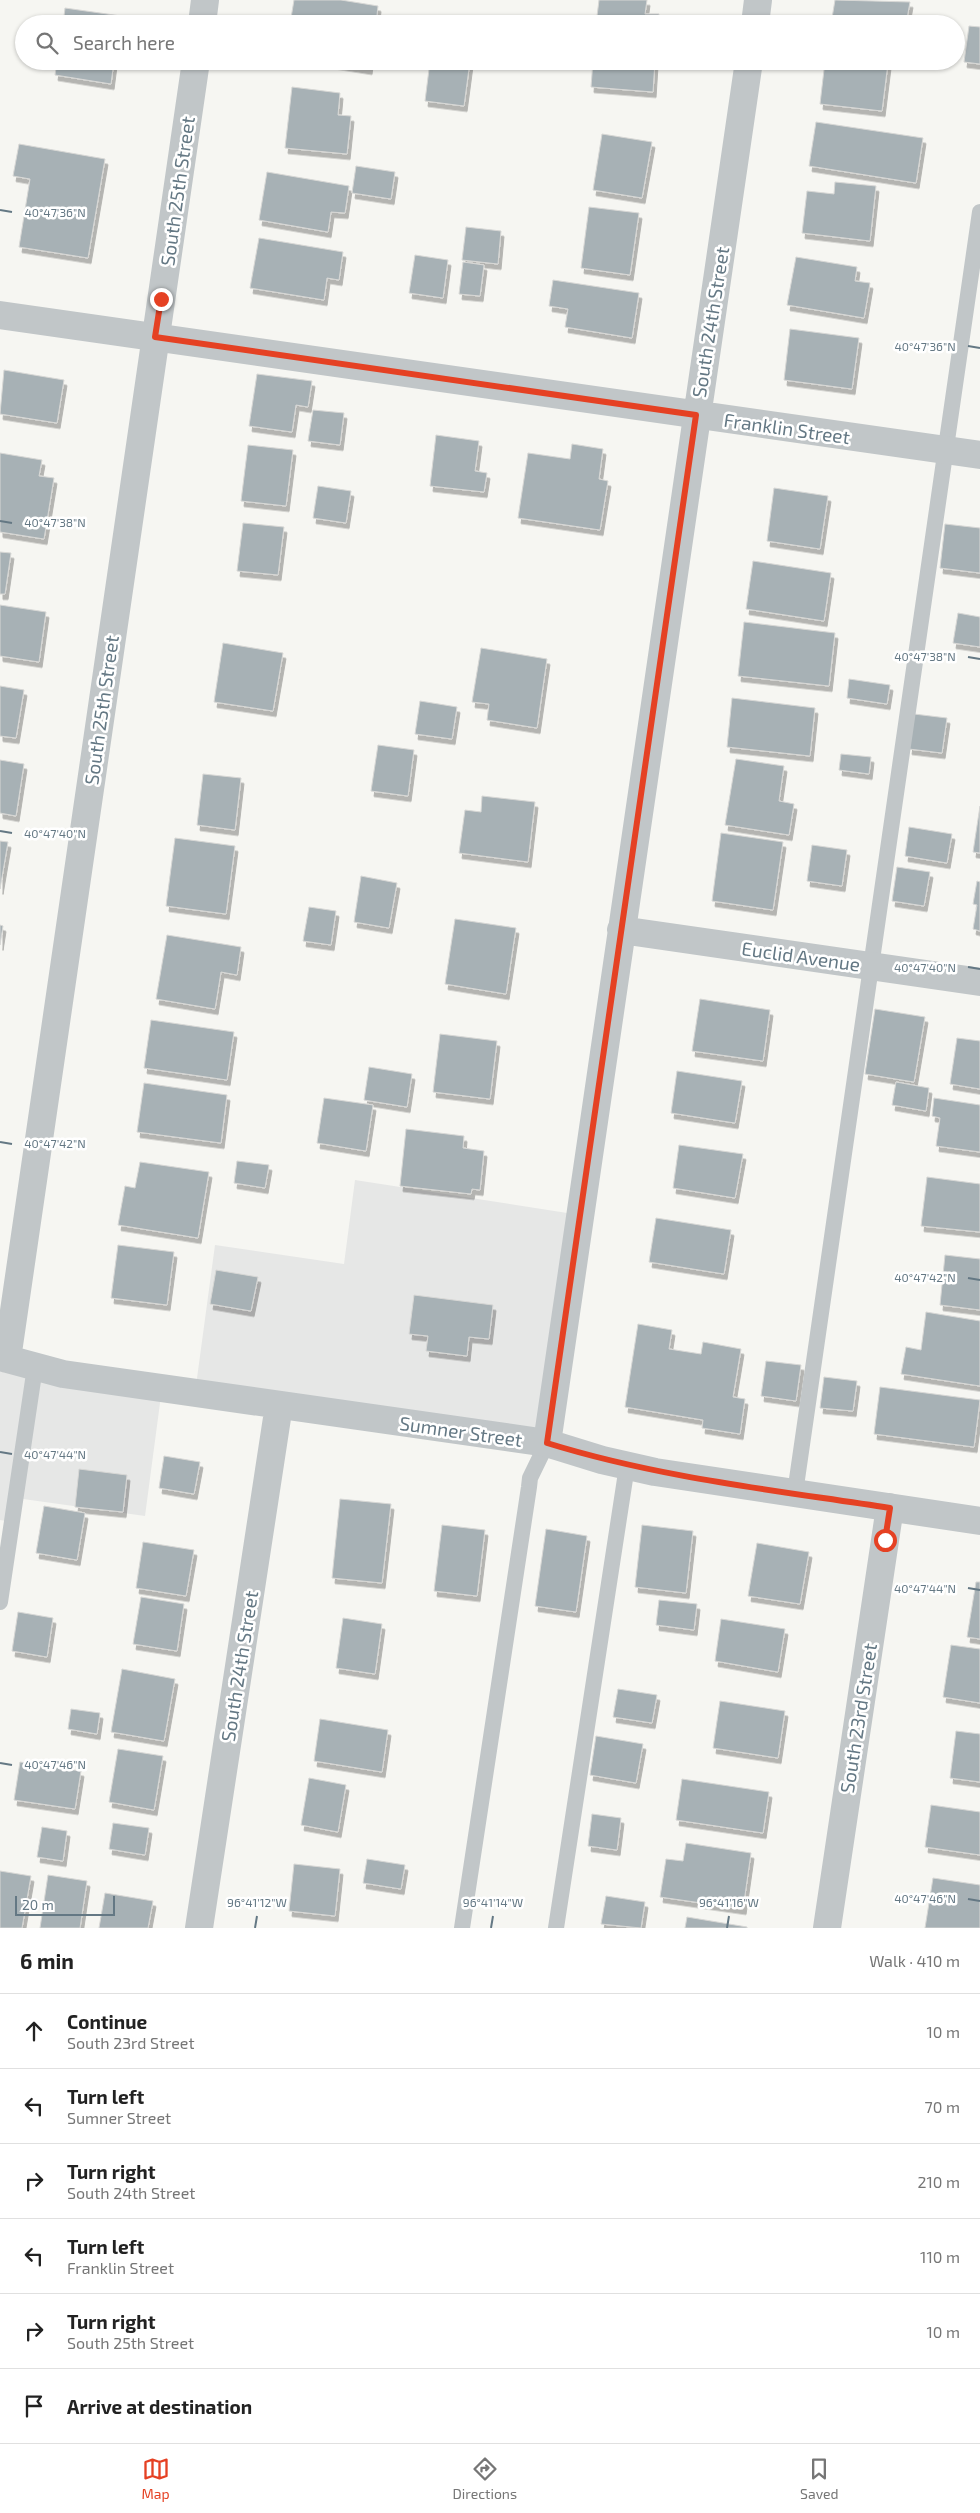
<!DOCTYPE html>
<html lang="en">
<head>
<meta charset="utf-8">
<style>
  :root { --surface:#fff; --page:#f6f6f6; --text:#222; --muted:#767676; --line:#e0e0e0; --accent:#e54123 }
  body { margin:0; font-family:"Exo 2",sans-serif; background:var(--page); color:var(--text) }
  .scale { position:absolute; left:15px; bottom:12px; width:100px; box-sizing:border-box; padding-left:5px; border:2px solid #647884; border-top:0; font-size:14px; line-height:18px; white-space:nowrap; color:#647884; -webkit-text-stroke:4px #fff; paint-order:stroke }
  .stop { position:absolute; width:15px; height:15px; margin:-11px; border:4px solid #e54123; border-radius:50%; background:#fff }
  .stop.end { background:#e54123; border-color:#fff; box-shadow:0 1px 5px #0008 }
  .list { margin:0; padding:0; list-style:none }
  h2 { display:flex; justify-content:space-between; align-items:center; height:65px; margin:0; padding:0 20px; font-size:21px }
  h2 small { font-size:16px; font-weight:400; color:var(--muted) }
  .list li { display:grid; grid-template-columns:32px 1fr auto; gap:15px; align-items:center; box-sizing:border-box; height:75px; padding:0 20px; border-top:1px solid var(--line) }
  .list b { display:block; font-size:19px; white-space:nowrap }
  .list p { margin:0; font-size:16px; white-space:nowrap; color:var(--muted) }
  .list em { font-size:16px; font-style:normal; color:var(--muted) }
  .icon { flex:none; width:28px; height:28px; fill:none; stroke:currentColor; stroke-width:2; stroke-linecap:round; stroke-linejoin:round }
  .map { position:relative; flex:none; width:980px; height:1928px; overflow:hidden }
  .search { position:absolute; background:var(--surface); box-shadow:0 1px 4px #0004; left:15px; right:15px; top:15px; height:55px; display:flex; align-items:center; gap:12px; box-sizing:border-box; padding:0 18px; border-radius:28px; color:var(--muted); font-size:19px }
  .sheet { height:515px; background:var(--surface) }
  nav { display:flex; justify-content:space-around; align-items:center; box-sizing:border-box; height:70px; border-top:1px solid var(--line); background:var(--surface); font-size:14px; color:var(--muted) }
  nav a { display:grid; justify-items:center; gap:2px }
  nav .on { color:var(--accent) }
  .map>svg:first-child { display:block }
  .built { fill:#e6e7e6 }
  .building { fill:#a7b1b5; stroke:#d7d7d5; filter:url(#shadow) }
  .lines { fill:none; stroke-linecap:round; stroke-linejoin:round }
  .lane { stroke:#c1c6c8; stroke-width:16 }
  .street { stroke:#c1c6c8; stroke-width:28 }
  .route { stroke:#e54123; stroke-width:6 }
  .ticks { fill:none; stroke:#647884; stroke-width:2 }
  .labels { text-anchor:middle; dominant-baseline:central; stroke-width:5; stroke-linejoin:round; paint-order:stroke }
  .street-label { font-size:19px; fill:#647884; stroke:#fff }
  .ticks-label { font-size:12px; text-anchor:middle; fill:#647884; stroke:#fff; stroke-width:5; stroke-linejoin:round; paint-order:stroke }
</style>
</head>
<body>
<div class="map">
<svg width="980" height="1928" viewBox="0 0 980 1928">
  <defs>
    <filter id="shadow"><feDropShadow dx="3" dy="5.5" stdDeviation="0" flood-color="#0004"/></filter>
  </defs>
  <rect width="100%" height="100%" fill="#f6f6f2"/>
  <!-- built -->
  <path class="built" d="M 355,1180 L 580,1215 L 547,1443 L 195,1393 L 215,1245 L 344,1264 Z
    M 0,1357 L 162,1388 L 145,1516 L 16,1498 L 12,1522 L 0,1520 Z"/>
  <!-- building -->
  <path class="building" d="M 294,0 L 341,0 L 378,6 L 376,24 L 290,24 Z
    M 599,0 L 647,0 L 645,14 L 659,14 L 658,24 L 596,24 Z
    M 835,0 L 910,2 L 906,24 L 831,24 Z
    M 65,8 L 121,16 L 120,24 L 63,24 Z
    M 969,26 L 980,27 L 980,64 L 964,62 Z
    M 57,61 L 114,61 L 111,84 L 55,75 Z
    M 319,61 L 370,61 L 369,69 Z
    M 430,61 L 470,61 L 464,106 L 425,101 Z
    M 593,61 L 655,61 L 653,92 L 591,87 Z
    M 825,61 L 888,63 L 882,111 L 820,104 Z
    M 292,87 L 340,93 L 338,115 L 351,116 L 347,154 L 285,148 Z
    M 816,122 L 923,138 L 916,183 L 809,166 Z
    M 602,134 L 652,142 L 642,198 L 593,190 Z
    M 19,144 L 105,159 L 88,258 L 19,247 L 30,179 L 13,176 Z
    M 356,166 L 395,172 L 391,199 L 352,193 Z
    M 267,172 L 349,186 L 345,213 L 331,212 L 328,232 L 259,220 Z
    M 835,182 L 876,186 L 870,241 L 802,233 L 807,191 L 834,194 Z
    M 589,207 L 639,213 L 630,275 L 581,268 Z
    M 466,227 L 501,231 L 498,264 L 462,260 Z
    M 259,238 L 343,252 L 339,280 L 327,278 L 324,300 L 250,288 Z
    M 415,255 L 448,260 L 443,298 L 409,293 Z
    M 796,257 L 857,267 L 855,281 L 870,283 L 864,318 L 787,305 Z
    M 463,262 L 484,265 L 480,296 L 459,294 Z
    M 553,280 L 639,293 L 632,338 L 565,327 L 568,309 L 549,306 Z
    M 790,329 L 859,338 L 852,389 L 784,380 Z
    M 4,370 L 64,380 L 57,423 L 0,414 Z
    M 257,374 L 312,381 L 308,407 L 296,405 L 292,432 L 249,426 Z
    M 313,410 L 344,413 L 340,445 L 308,441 Z
    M 436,435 L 479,441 L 475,471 L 487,473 L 484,492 L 430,486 Z
    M 572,444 L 603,449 L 599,479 L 608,481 L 600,530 L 518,518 L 528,453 L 570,459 Z
    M 248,445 L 293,450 L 286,506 L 241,501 Z
    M 0,453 L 42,460 L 39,476 L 54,478 L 44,539 L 0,532 Z
    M 318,486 L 351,491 L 346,523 L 313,518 Z
    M 774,488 L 828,496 L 820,549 L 767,541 Z
    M 243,523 L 284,527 L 278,575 L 237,571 Z
    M 945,524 L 980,528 L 980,573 L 940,568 Z
    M 0,552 L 11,553 L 5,594 L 0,594 Z
    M 753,561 L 831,573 L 824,621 L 746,609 Z
    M 0,605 L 46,612 L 39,662 L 0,656 Z
    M 958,613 L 980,617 L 980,647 L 953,643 Z
    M 744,622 L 835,633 L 829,686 L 738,676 Z
    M 223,643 L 283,653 L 273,711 L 214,702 Z
    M 481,648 L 547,659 L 537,728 L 487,720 L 489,704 L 472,702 Z
    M 849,679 L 890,685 L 887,704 L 847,698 Z
    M 0,686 L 24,690 L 16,738 L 0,736 Z
    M 732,698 L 815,708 L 810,756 L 727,747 Z
    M 420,701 L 457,707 L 452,739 L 415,734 Z
    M 914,714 L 947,718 L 942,753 L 909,749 Z
    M 378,745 L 414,750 L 408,796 L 371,791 Z
    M 841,754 L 871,757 L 869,774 L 839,770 Z
    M 736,759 L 784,766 L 779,801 L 794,804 L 789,835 L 725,825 Z
    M 0,760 L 24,764 L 16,816 L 0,813 Z
    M 203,774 L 241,778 L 235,830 L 197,825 Z
    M 482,796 L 535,802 L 528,862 L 459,853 L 465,810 L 481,812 Z
    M 980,806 L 980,853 L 973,852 Z
    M 909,827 L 952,834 L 947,863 L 905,856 Z
    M 721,833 L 783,842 L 773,910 L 712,901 Z
    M 175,838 L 235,846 L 226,914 L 166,906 Z
    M 0,841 L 8,842 L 0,889 Z
    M 812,845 L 847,850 L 842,886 L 807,881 Z
    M 897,867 L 930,872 L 924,906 L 892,901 Z
    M 361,876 L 397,883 L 389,928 L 354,922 Z
    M 977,881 L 980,882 L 980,931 L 973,929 L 977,905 L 973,904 Z
    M 309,907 L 336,911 L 331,945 L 303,941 Z
    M 455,919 L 516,928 L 506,994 L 445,984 Z
    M 0,925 L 3,926 L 0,945 Z
    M 167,935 L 241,947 L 237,975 L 221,972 L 215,1009 L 156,999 Z
    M 700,999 L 770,1010 L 763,1061 L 692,1051 Z
    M 875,1009 L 925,1017 L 914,1082 L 865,1074 Z
    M 151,1020 L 234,1032 L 227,1080 L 144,1068 Z
    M 440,1034 L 497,1041 L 490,1099 L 433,1092 Z
    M 957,1038 L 980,1041 L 980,1089 L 950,1084 Z
    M 369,1067 L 412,1074 L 407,1107 L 364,1100 Z
    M 677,1071 L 742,1081 L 735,1123 L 671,1113 Z
    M 896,1082 L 929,1088 L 926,1111 L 892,1105 Z
    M 144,1083 L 227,1095 L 221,1143 L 137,1132 Z
    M 324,1098 L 373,1105 L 366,1151 L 317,1143 Z
    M 934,1098 L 980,1105 L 980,1152 L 936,1146 L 940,1118 L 932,1116 Z
    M 406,1129 L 464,1136 L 463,1148 L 484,1151 L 480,1190 L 472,1189 L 471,1194 L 400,1186 Z
    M 679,1145 L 743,1154 L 735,1198 L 673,1188 Z
    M 237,1161 L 269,1165 L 265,1188 L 234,1183 Z
    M 140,1162 L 209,1172 L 198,1238 L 118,1225 L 125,1186 L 135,1188 Z
    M 927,1177 L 980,1184 L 980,1232 L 921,1226 Z
    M 656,1218 L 731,1230 L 724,1274 L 649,1262 Z
    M 118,1245 L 174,1252 L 167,1305 L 111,1298 Z
    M 945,1255 L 980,1259 L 980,1310 L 940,1305 Z
    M 216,1270 L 258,1277 L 251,1311 L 210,1304 Z
    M 414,1295 L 493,1305 L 489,1339 L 469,1337 L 467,1356 L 426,1351 L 428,1336 L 409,1334 Z
    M 926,1312 L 980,1321 L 980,1386 L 901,1374 L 906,1347 L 921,1350 Z
    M 638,1324 L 672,1330 L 669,1349 L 701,1354 L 703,1342 L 741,1349 L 733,1397 L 745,1399 L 740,1434 L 702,1428 L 703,1420 L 625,1407 Z
    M 766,1361 L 801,1365 L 796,1401 L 761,1396 Z
    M 824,1377 L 857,1381 L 853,1411 L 820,1408 Z
    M 880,1387 L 980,1400 L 974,1447 L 874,1434 Z
    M 164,1456 L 200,1462 L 194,1494 L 159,1488 Z
    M 79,1469 L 127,1475 L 123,1512 L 75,1507 Z
    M 340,1499 L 391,1504 L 382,1583 L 332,1578 Z
    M 44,1506 L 85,1513 L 77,1560 L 36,1553 Z
    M 442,1525 L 485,1530 L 477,1596 L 434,1591 Z
    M 642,1525 L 693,1531 L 686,1593 L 635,1587 Z
    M 546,1529 L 587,1536 L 576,1612 L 535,1606 Z
    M 143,1542 L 194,1550 L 186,1596 L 136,1588 Z
    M 757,1543 L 809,1552 L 800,1604 L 748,1596 Z
    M 976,1582 L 980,1582 L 980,1639 L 967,1637 Z
    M 141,1597 L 184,1604 L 177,1651 L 133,1644 Z
    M 659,1600 L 697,1604 L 694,1630 L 656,1625 Z
    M 18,1612 L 53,1618 L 47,1657 L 12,1651 Z
    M 343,1618 L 382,1624 L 375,1674 L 336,1668 Z
    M 721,1619 L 785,1629 L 778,1672 L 715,1661 Z
    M 951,1645 L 980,1649 L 980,1703 L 943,1697 Z
    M 122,1669 L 175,1679 L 164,1741 L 111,1732 Z
    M 618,1689 L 657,1695 L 652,1723 L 613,1717 Z
    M 720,1701 L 785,1711 L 778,1758 L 713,1748 Z
    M 71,1709 L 100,1713 L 97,1734 L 68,1729 Z
    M 320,1719 L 388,1730 L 382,1772 L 314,1761 Z
    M 956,1731 L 980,1734 L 980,1782 L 950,1778 Z
    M 596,1736 L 643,1744 L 636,1783 L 590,1775 Z
    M 118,1749 L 163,1756 L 154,1810 L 109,1802 Z
    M 20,1762 L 81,1771 L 75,1809 L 14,1800 Z
    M 309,1778 L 346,1785 L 338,1832 L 301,1825 Z
    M 682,1779 L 769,1792 L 763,1833 L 676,1820 Z
    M 931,1805 L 980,1812 L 980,1855 L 925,1847 Z
    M 592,1814 L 621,1818 L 617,1850 L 588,1846 Z
    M 113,1823 L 149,1828 L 145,1855 L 109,1849 Z
    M 42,1827 L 67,1831 L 63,1861 L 37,1857 Z
    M 686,1843 L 751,1853 L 743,1909 L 660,1897 L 666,1859 L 683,1861 Z
    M 367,1859 L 405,1865 L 401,1889 L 363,1883 Z
    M 294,1864 L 340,1869 L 335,1916 L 289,1911 Z
    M 0,1871 L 31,1876 L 22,1928 L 0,1928 Z
    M 48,1875 L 87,1881 L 80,1928 L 40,1928 Z
    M 933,1878 L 980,1885 L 980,1928 L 925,1928 Z
    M 105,1893 L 153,1901 L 148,1928 L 99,1928 Z
    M 606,1896 L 645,1902 L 641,1928 L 601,1924 Z
    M 687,1917 L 747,1927 L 747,1928 L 685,1928 Z"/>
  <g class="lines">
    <!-- lane -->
    <path class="lane" d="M 795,1493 L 980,212
      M 0,1602 L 35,1367
      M 462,1928 L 529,1487 L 530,1478 L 547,1443
      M 556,1928 L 627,1466"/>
    <!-- street -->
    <path class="street" d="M 202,24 L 205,0
      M 755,24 L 758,0
      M 0,315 L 980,455
      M 621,930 L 980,982
      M 0,1357 L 63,1374 L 547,1443 L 602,1460 L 655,1472 L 980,1521
      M 7,1359 L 196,61
      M 547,1443 L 749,61
      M 199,1928 L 279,1405
      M 827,1928 L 890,1507"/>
  </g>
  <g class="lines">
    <!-- route -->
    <path class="route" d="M 161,299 L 155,337 L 696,415 L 547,1443 C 660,1478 774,1490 890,1508 L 885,1540"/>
  </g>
  <!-- ticks -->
  <path class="ticks" d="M 0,210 L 12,212M 968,346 L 980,348M 0,521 L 12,523M 968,657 L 980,659M 0,831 L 12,833M 968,967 L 980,969M 0,1142 L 12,1144M 968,1278 L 980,1280M 0,1452 L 12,1454M 968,1588 L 980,1590M 0,1763 L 12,1765M 968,1899 L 980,1901M 255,1928 L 257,1916M 491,1928 L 493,1916M 727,1928 L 729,1916"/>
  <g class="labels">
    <!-- street labels -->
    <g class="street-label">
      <text transform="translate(177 191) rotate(-82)">South 25th Street</text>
      <text transform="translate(710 322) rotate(-81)">South 24th Street</text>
      <text transform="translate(787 428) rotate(8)">Franklin Street</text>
      <text transform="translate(101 710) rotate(-82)">South 25th Street</text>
      <text transform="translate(801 956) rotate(8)">Euclid Avenue</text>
      <text transform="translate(461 1431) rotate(8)">Sumner Street</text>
      <text transform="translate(239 1666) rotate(-81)">South 24th Street</text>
      <text transform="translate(858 1718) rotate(-81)">South 23rd Street</text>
    </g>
  </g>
  <g class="ticks-label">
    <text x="55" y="217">40°47'36"N</text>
    <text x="925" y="351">40°47'36"N</text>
    <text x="55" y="527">40°47'38"N</text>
    <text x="925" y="661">40°47'38"N</text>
    <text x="55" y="838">40°47'40"N</text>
    <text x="925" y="972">40°47'40"N</text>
    <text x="55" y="1148">40°47'42"N</text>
    <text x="925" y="1282">40°47'42"N</text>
    <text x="55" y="1459">40°47'44"N</text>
    <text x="925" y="1593">40°47'44"N</text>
    <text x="55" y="1769">40°47'46"N</text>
    <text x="925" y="1903">40°47'46"N</text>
    <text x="257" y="1907">96°41'12"W</text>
    <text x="493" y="1907">96°41'14"W</text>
    <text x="729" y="1907">96°41'16"W</text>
  </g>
</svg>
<div class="scale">20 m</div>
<div class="stop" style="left:885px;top:1540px"></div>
<div class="stop end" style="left:161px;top:299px"></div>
<div class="search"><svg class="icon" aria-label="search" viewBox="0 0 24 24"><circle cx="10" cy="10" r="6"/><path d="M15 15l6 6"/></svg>Search here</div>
</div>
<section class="sheet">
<h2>6 min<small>Walk · 410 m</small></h2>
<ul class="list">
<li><svg class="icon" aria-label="ahead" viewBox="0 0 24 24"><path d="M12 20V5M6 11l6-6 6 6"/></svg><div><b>Continue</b><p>South 23rd Street</p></div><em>10 m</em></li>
<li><svg class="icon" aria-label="left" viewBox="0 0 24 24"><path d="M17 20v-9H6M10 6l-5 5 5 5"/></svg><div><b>Turn left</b><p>Sumner Street</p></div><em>70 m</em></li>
<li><svg class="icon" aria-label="right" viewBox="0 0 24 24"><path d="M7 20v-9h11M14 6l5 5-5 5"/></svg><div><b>Turn right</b><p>South 24th Street</p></div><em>210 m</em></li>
<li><svg class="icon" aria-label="left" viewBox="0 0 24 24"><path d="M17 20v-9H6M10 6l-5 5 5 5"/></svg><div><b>Turn left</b><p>Franklin Street</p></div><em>110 m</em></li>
<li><svg class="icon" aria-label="right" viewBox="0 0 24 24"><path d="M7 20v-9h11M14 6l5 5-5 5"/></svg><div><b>Turn right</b><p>South 25th Street</p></div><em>10 m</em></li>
<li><svg class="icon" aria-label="arrive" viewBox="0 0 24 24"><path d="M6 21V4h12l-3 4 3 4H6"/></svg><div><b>Arrive at destination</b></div></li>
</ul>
</section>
<nav>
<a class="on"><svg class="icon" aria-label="map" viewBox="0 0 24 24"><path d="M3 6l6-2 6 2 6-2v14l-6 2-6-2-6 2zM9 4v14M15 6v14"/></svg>Map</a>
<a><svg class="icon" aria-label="directions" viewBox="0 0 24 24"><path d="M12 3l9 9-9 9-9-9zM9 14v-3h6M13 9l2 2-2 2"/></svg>Directions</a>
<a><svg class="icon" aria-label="saved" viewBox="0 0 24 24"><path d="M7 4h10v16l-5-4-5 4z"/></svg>Saved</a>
</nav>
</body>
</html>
